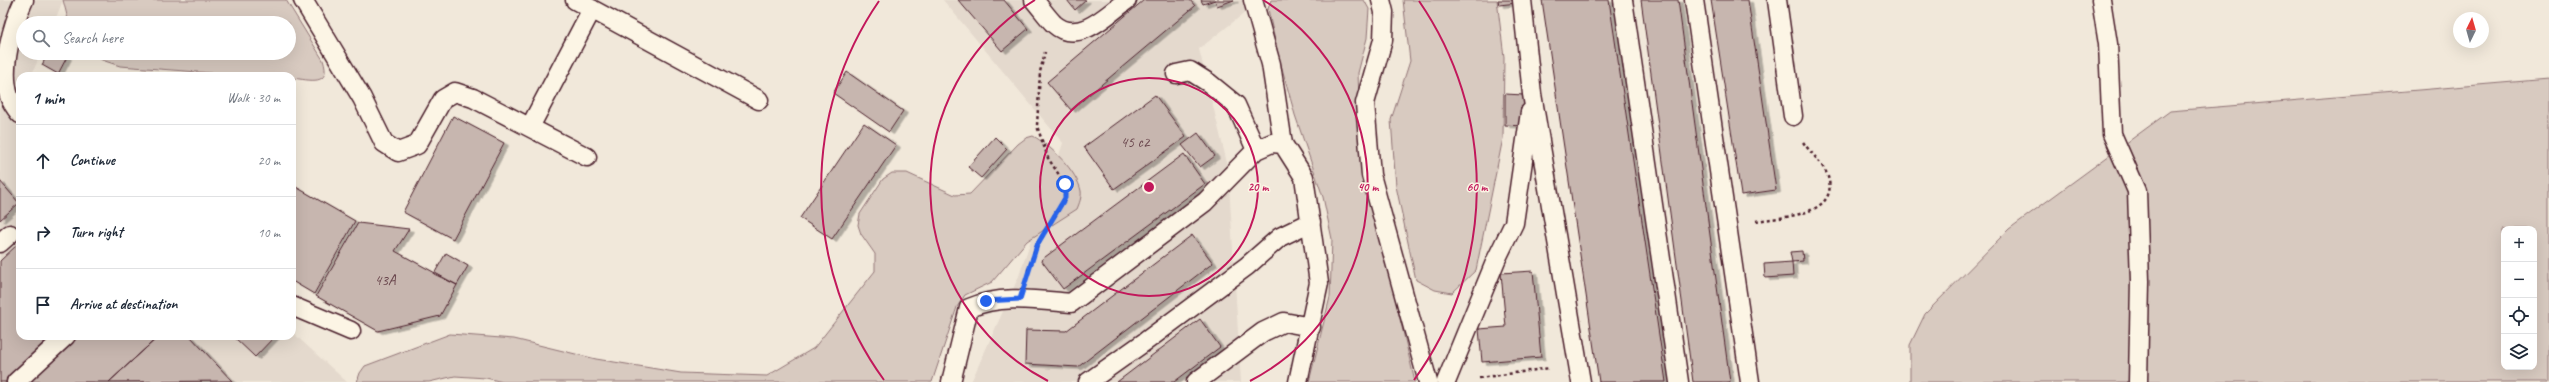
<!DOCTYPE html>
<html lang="en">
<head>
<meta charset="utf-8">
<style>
  :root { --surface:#fff; --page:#f6f6f7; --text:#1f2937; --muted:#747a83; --line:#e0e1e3 }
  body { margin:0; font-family:Caveat,sans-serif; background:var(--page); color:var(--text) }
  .controls { position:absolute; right:12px; bottom:12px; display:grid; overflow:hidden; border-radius:8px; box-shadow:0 4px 16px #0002 }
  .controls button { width:36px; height:36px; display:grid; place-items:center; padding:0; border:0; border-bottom:1px solid var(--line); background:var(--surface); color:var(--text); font:20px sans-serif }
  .compass { position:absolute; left:2453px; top:12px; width:36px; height:36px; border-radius:50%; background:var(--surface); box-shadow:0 4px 16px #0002; rotate:5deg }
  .stop { position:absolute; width:12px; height:12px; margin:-9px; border:3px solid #2563eb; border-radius:50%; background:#fff }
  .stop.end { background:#2563eb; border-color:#fff; box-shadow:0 1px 4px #0008 }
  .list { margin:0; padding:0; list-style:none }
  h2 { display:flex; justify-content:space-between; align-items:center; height:52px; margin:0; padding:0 16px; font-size:17px }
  h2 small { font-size:13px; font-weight:400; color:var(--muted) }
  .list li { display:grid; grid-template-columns:26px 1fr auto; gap:12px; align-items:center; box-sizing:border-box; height:72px; padding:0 16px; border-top:1px solid var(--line) }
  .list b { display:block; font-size:15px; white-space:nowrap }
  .list em { font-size:13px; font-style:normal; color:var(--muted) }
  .icon { flex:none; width:22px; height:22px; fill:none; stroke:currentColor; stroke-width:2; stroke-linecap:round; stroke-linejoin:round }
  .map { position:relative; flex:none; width:2549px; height:382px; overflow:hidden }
  .search { position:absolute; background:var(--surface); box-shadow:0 4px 16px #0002; left:16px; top:16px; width:280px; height:44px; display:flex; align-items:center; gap:10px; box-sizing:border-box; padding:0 14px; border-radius:22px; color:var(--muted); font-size:15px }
  .panel { position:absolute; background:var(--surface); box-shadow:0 4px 16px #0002; left:16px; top:72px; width:280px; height:268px; border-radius:12px }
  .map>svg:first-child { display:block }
  .built { fill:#e4d9cd }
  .green { fill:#d8cac0; stroke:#917476; fill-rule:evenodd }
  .building { fill:#c7b6af; stroke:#4a1f2b; filter:url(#shadow) }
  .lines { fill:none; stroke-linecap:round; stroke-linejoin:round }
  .service-casing { stroke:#4a1f2b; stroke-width:21 }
  .path { stroke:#4a1f2b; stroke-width:2.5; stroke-dasharray:3 3; stroke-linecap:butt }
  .service { stroke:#fcf5e5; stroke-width:18 }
  .route { stroke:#2563eb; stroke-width:5 }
  .ring { fill:none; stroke:#c2185b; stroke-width:2 }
  .labels { text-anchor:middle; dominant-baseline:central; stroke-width:3; stroke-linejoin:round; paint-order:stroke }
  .number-label { font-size:15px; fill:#69454c }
  .centre { fill:#c2185b; stroke:#fcf5e5; stroke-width:2 }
  .ring-label { font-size:12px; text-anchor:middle; font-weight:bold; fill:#c2185b; stroke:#fcf5e5; stroke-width:3; stroke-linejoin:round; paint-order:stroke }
</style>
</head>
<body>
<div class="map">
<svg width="2549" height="382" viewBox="0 0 2549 382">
  <defs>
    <filter id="shadow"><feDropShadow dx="4.5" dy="2.5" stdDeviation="0" flood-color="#0004"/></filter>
  </defs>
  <rect width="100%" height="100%" fill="#f1e8da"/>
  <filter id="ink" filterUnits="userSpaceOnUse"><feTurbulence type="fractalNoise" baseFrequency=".025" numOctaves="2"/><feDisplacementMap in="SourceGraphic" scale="8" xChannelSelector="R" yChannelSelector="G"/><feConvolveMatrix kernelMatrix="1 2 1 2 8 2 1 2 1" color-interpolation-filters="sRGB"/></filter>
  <g filter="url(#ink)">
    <!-- built -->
    <path class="built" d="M 0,0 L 63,0 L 54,23 L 23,23 L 23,53 L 41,53 L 31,76 L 20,76 L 20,336 L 292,336 L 292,332 L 347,382 L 0,382 Z
      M 943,0 L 1261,0 L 1199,49 L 1228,167 L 1241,382 L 971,382 L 1019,276 L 1063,143 Z"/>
    <!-- green -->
    <path class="green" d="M 63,0 L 286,0 L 323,60 C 332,87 310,80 292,78 L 292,76 L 250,76 L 120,66 L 102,60 L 92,53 L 289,53 L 289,23 L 69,23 Z
      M 1271,0 L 1364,0 L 1369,9 L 1367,38 L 1358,73 L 1361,154 L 1415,382 L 1309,382 L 1330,297 L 1332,239 L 1323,197 L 1295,115 L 1278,54 L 1268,9 Z
      M 1403,0 L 1497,0 L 1504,57 L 1503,138 L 1476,270 L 1452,293 L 1435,290 L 1416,280 L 1396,186 L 1391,120 L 1410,61 Z
      M 2549,79 L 2549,382 L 1910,382 L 1910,345 L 1925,314 L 2009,229 L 2170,111 ZM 2504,229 L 2534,229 L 2534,367 L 2504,367 Z
      M 1033,136 C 1050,145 1077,171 1081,191 C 1082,197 1079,204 1077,209 L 1027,241 L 992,282 L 965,295 L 957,307 L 932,382 L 503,382 L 486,378 L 455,376 L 429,382 L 357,382 L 360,373 L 365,366 L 450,334 L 514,339 L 596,359 L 681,373 L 767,376 L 814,348 L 875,271 L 875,254 L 861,234 L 858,225 L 860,214 L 883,179 L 892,173 L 907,173 L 955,195 L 970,194 L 1018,144 L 1026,138 Z"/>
    <!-- building -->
    <path class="building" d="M 958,0 L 1004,0 L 1028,29 L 1002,51 Z
      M 1067,0 L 1086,0 L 1075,10 Z
      M 1144,0 L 1190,0 L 1195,6 L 1071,110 L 1047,82 Z
      M 1201,0 L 1215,0 L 1203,4 Z
      M 1215,0 L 1234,0 L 1217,6 Z
      M 1498,0 L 1517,0 L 1517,3 L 1499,5 Z
      M 1542,0 L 1609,0 L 1666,382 L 1599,382 Z
      M 1641,0 L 1678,0 L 1730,382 L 1693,382 Z
      M 1711,0 L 1748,0 L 1776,190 L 1741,195 Z
      M 48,53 L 60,53 L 67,57 L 58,74 L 42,65 Z
      M 847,72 L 903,111 L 889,132 L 833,93 Z
      M 1505,94 L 1524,95 L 1523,126 L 1505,125 Z
      M 1155,95 L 1186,137 L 1114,189 L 1084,147 Z
      M 453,116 L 504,143 L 453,239 L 403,212 Z
      M 864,123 L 896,145 L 832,239 L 800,218 Z
      M 1198,133 L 1215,156 L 1200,167 L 1182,145 Z
      M 995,137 L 1007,149 L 981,178 L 968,167 Z
      M 1184,154 L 1205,184 L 1063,289 L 1041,260 Z
      M 0,181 L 19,203 L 0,220 Z
      M 296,187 L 355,221 L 314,294 L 292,281 L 292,194 Z
      M 358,223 L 409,229 L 395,251 L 457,285 L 440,316 L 378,331 L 316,296 Z
      M 1192,235 L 1213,263 L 1078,367 L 1025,364 L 1026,330 L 1066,331 Z
      M 20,242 L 20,336 L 159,336 L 109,382 L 0,382 L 0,261 Z
      M 1802,251 L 1803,261 L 1792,262 L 1790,252 Z
      M 446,253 L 468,266 L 457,285 L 434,274 Z
      M 1792,262 L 1793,276 L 1765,278 L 1764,264 Z
      M 1533,271 L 1541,357 L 1482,362 L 1479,329 L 1506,327 L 1501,273 Z
      M 1200,319 L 1220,347 L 1174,382 L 1117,382 Z
      M 159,336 L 190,336 L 232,381 L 109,382 Z
      M 233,336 L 275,336 L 255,357 Z"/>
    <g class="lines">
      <!-- service casing -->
      <g class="service-casing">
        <path id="service" d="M 303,0 L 362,98 L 384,143 L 398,152 L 417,145 L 443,99 L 455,92 L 473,98 L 587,157
          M 575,0 L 759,100
          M 1034,0 C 1041,8 1047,17 1054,24 C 1078,46 1108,14 1127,0
          M 1253,0 L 1271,64 L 1283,144 L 1304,177 L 1319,283 L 1298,382
          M 1381,0 L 1384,12 L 1383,40 L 1365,103 L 1371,175 L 1428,382
          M 1522,0 L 1532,94 L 1581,382
          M 1623,0 L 1679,382
          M 1694,0 L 1750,382
          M 1777,0 L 1793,116
          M 2101,0 L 2108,44 L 2112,134 L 2137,191 L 2140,281 L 2138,382
          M 1176,74 L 1190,71 L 1209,83 L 1236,105 L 1256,150
          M 20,114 C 16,109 11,102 9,96 C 0,69 12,25 24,0
          M 530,127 L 592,9
          M 0,243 L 10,234
          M 292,306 L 351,331
          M 16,382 L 66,336
          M 951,382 L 969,308 C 1001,294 1037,300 1071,303 L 1205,202 L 1256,150 L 1272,143 L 1283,144
          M 1088,382 L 1146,341 L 1247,266 L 1280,237 L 1311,222
          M 1196,382 L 1263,332 L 1284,322 L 1311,327
          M 1446,382 L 1496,260 L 1514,223 L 1530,112"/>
      </g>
      <!-- path -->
      <path class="path" d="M 1756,221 C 1781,217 1843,216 1827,174 C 1822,163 1810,152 1803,142
        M 1028,271 L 1037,245 L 1065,198 L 1065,184 L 1048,158 L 1037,126 L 1040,72 L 1045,52
        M 1479,378 L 1550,368"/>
      <!-- service -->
      <use href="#service" class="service"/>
    </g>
  </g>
  <g class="lines" filter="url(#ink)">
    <!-- route -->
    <path class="route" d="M 986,301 L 1020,299 L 1037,245 L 1065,198 L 1065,184"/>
  </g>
  <!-- distance rings -->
  <g class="ring">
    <circle cx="1149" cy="187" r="109"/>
    <path d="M1048 381A219 219 0 0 1 1035 0M1263 0A219 219 0 0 1 1250 381"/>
    <path d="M884 380A328 328 0 0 1 879 1M1419 1A328 328 0 0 1 1414 380"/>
  </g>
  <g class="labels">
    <!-- number labels -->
    <g class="number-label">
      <text x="1135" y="142">45 с2</text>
      <text x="385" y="280">43А</text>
    </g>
  </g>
  <circle cx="1149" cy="187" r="6" class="centre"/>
  <g class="ring-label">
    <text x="1258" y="191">20 m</text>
    <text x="1368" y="191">40 m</text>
    <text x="1477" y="191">60 m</text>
  </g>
</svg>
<div class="controls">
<button>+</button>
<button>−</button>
<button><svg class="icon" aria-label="locate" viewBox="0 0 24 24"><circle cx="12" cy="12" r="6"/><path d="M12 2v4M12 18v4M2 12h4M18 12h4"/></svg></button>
<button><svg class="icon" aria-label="layers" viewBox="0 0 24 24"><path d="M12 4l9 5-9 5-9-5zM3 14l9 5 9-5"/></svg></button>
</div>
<svg class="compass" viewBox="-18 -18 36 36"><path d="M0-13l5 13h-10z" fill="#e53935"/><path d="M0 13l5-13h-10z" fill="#747a83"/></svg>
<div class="stop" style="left:1065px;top:184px"></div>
<div class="stop end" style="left:986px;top:301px"></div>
<div class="search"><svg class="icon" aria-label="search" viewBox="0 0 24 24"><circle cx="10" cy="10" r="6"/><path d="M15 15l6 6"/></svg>Search here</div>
<section class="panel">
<h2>1 min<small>Walk · 30 m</small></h2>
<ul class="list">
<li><svg class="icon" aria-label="ahead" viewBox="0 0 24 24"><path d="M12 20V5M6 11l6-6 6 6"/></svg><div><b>Continue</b></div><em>20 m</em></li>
<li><svg class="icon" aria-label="right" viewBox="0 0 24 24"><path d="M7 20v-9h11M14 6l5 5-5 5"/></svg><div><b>Turn right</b></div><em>10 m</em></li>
<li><svg class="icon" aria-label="arrive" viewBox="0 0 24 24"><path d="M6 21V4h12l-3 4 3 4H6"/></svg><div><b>Arrive at destination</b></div></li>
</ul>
</section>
</div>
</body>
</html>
